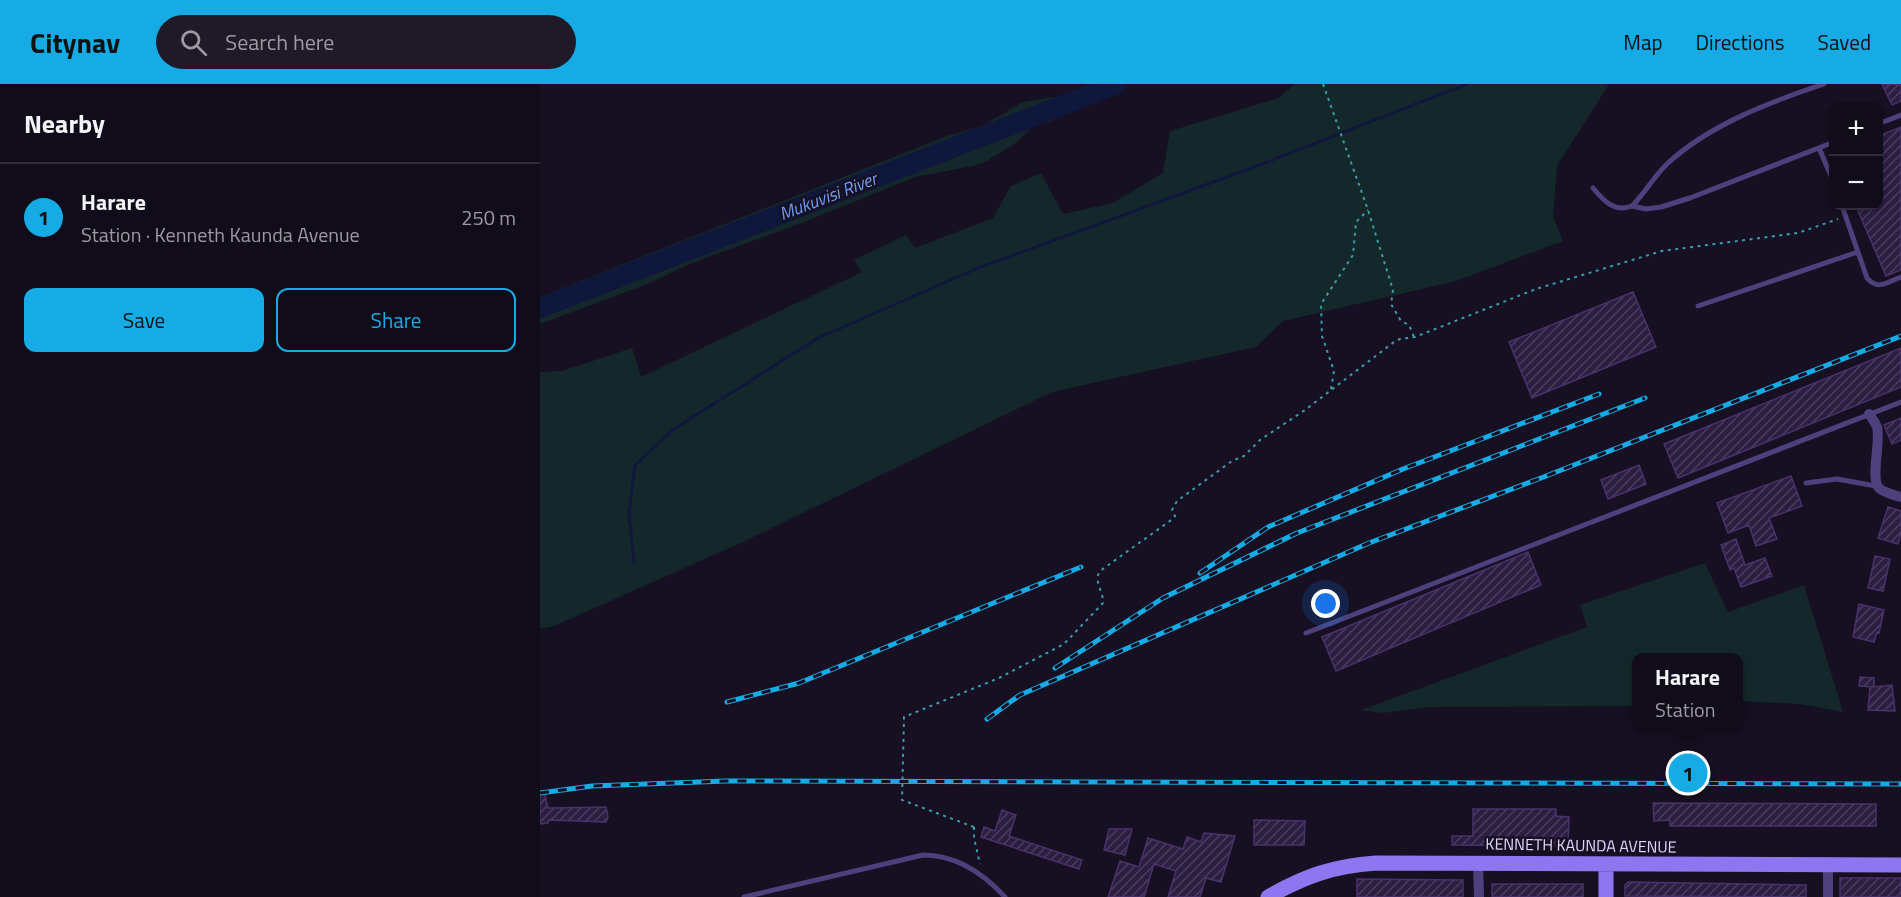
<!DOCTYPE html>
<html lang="en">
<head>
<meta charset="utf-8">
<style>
  :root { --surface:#100c1a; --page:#1e1a27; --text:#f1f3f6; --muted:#9c9ba2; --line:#302c39; --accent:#17abe5 }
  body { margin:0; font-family:"Titillium Web",sans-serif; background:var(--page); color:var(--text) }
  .controls { position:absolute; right:18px; top:18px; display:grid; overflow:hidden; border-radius:12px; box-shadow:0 2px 4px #0004 }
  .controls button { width:54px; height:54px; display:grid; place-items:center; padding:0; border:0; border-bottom:2px solid var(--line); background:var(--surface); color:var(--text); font:30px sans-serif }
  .you { position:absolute; left:786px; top:520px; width:21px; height:21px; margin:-15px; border:4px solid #fff; border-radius:50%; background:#1a73e8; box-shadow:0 0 0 9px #1a73e833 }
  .badge { display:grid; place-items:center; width:39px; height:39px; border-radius:50%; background:var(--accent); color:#111; font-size:20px; font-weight:700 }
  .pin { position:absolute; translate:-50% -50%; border:3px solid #fff; box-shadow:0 2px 6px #0006 }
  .popup { position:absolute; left:1092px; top:569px; width:111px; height:78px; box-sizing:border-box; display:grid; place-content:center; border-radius:12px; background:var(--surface); filter:drop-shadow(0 2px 4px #0005); font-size:20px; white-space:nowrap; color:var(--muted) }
  .popup b { font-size:22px; color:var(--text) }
  .popup::after { content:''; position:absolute; left:50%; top:100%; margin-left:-12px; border:12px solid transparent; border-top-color:var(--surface) }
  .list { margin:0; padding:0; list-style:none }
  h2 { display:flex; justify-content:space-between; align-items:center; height:78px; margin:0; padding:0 24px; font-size:26px }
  h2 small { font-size:20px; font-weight:400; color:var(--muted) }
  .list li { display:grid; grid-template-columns:39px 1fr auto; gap:18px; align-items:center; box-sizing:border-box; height:108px; padding:0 24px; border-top:2px solid var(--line) }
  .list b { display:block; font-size:22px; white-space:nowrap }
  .list p { margin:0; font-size:20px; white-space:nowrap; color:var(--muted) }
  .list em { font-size:20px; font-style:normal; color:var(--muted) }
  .actions { display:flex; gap:12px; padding:18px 24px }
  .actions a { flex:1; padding:14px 0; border:2px solid var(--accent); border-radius:12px; text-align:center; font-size:21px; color:var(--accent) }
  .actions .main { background:var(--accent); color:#111 }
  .icon { flex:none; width:33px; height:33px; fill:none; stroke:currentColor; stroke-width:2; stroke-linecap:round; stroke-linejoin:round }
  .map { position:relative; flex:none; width:1361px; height:813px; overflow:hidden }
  header { display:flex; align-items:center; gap:36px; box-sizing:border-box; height:84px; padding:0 30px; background:var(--accent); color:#111 }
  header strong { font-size:28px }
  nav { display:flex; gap:33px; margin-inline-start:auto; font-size:21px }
  .search { width:420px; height:54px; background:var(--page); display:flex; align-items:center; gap:15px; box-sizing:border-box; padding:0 21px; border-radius:33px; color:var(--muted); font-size:22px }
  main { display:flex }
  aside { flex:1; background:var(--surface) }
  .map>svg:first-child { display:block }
  .grass { fill:#14282b }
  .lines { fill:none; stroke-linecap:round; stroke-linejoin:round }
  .stream { stroke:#0f173c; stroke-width:3 }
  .river { stroke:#0f173c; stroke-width:20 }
  .building { fill:url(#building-hatch); stroke:#48326b; stroke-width:1.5 }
  .path { stroke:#3b9ca9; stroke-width:2; stroke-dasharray:3 4.5; stroke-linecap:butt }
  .lane { stroke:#4d407c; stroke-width:5 }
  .street { stroke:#4d407c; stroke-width:10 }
  .secondary { stroke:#8f76f1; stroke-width:15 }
  .rail-casing { stroke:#17abe5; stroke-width:5 }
  .rail { stroke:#161022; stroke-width:3; stroke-dasharray:9; stroke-linecap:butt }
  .path-bridge { stroke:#3b9ca9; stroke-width:2; stroke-dasharray:3 4.5; stroke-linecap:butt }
  .labels { text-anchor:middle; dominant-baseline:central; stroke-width:5; stroke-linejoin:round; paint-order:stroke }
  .street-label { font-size:16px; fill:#e0d5fb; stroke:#161022 }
  .water-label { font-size:18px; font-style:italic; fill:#6e9cf0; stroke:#161022 }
</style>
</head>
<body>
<header>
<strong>Citynav</strong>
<div class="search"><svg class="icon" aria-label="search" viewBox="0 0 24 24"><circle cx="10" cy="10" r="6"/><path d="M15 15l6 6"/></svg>Search here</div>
<nav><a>Map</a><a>Directions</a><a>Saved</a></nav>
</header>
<main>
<aside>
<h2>Nearby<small></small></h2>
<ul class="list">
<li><span class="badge">1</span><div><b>Harare</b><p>Station · Kenneth Kaunda Avenue</p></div><em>250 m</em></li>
</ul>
<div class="actions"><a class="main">Save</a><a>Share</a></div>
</aside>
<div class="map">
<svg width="1361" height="813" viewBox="0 0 1361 813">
  <defs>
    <pattern id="building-hatch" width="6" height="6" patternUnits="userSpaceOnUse" patternTransform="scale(1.5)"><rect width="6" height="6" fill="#2b1e41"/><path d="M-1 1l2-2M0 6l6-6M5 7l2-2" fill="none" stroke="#493e5d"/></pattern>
  </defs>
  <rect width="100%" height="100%" fill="#161022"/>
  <!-- grass -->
  <path class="grass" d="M 755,0 L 1069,0 L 1017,82 L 1013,133 L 1023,157 L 916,197 L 743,237 L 716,263 L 512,308 L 205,457 L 14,542 L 0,545 L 0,288 L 22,287 L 92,264 L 101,293 L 322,188 L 314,176 L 366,151 L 375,164 L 453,134 L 471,102 L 501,89 L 523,130 L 573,119 L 623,89 L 630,47 L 739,14 Z
    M 513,13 L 512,37 L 493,42 L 476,59 L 447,77 L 433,82 L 375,93 L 264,138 L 152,179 L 105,201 L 0,240 L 0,213 L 407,52 L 440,43 L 483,18 Z
    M 1165,479 L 1188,528 L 1264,501 L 1303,628 L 1260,620 L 1199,617 L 1199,574 L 1097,574 L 1097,622 L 890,623 L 843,629 L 821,626 L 1047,543 L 1040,521 Z"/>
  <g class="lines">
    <!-- stream -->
    <path class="stream" d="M 94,478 L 89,430 L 95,381 L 134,345 L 278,254 L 438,184 L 709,85 L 927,0"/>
    <!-- river -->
    <path class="river" d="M 0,224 L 577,0"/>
  </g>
  <!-- building -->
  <path class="building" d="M 1342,0 L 1361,0 L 1361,17 L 1352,21 Z
    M 1361,43 L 1361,186 L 1346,192 L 1316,122 L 1338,122 L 1338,52 Z
    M 1093,208 L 1116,263 L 992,314 L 969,258 Z
    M 1361,264 L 1361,303 L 1138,394 L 1124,360 Z
    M 1361,334 L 1361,356 L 1352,360 L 1344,341 Z
    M 1099,381 L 1106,400 L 1068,415 L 1061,396 Z
    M 1251,392 L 1262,422 L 1229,434 L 1237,455 L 1216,462 L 1209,441 L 1188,449 L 1177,419 Z
    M 1348,423 L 1361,427 L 1361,449 L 1358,460 L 1338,454 Z
    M 1196,455 L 1205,481 L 1225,474 L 1232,492 L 1201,503 L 1194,484 L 1190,486 L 1181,461 Z
    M 988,468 L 1001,501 L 796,587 L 782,553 Z
    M 1335,472 L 1350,475 L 1343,507 L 1328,504 Z
    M 1319,520 L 1344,526 L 1339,549 L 1337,548 L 1334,558 L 1313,553 Z
    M 1320,593 L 1334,594 L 1334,603 L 1352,601 L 1355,627 L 1328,626 L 1330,603 L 1333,603 L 1319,602 Z
    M 0,707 L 4,707 L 8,724 L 66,723 L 68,733 L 66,738 L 9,736 L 8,739 L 0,740 Z
    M 1113,719 L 1336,720 L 1336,742 L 1130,742 L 1130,736 L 1114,737 Z
    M 933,725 L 1016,725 L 1016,732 L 1029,733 L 1028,762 L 912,761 L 912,752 L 933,752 Z
    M 462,726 L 476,731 L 469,752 L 542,776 L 539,785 L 441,753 L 444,743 L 455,747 Z
    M 714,736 L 765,737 L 764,761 L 714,761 Z
    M 569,745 L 592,745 L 585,771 L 564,766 Z
    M 664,749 L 695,752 L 681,798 L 666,794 L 660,813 L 628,813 L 636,787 L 614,780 L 604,813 L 568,813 L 580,777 L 599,783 L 608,754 L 643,765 L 647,753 L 661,758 Z
    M 1300,794 L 1361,794 L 1361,813 L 1300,813 Z
    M 817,795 L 923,796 L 923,813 L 817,813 Z
    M 1088,798 L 1266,801 L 1266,813 L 1085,812 L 1085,801 Z
    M 952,800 L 1043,800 L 1043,813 L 952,813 Z"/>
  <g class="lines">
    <!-- path -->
    <path class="path" d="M 783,0 L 828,126 L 853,206 L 851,220 L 861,237 L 869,241 L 874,253
      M 791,305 L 794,287 L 782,252 L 781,220 L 813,171 L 816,138 L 828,126
      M 459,594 L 524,560 L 563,519 C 564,508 553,498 560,487 L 634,434 L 635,432 L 632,426 L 637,417 L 692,377 L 704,372 L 720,356 L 765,326 L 854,258 L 860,255 L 875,253 L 996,205 L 1122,167 L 1258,149 L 1298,135
      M 434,743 L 434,754 L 440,780"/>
    <!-- lane -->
    <path class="lane" d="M 1338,40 L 1361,31
      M 1279,64 L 1294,99
      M 1053,104 C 1063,116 1074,129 1092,122 C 1105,109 1114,92 1128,79 C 1171,40 1230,18 1284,0
      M 1092,122 L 1106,125 L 1121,123 L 1150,114 L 1294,58
      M 1302,122 L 1327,194 C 1338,207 1347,198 1361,193
      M 1158,222 L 1318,168
      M 1266,399 L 1297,395 L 1336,402
      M 766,549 L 1361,318
      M 204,813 L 383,771 C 416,771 443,789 465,813"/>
    <!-- street -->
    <path class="street" d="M 1329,330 C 1332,334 1335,338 1337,343 C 1341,357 1330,396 1339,404 C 1344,409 1354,411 1361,413
      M 938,778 L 939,813
      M 1288,781 L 1288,813"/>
    <!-- secondary -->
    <path class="secondary" d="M 1066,780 L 1066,813
      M 728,813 C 765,792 793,782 836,779 L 1361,781"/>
    <!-- rail casing -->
    <g class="rail-casing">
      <path id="rail" d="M 660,489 L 728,443 L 863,385 L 1059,310
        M 515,584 L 623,514 L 757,449 L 1105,314
        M 187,618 L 259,599 L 541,483
        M 447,635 L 480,611 L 829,459 L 1001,394 L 1361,252
        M 0,709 L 52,702 L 186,697 L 1361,700"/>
    </g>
    <!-- rail -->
    <use href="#rail" class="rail"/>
    <!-- path-bridge -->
    <path class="path-bridge" d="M 434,743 L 362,716 L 364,633 L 459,594"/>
  </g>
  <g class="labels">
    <!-- street labels -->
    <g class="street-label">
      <text transform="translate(1041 761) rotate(1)">KENNETH KAUNDA AVENUE</text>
    </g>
    <!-- water labels -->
    <g class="water-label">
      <text transform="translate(288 112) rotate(-21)">Mukuvisi River</text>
    </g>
  </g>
</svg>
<div class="controls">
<button>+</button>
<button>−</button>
</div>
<div class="you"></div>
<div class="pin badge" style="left:1148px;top:689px">1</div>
<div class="popup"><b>Harare</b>Station</div>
</div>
</main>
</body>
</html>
